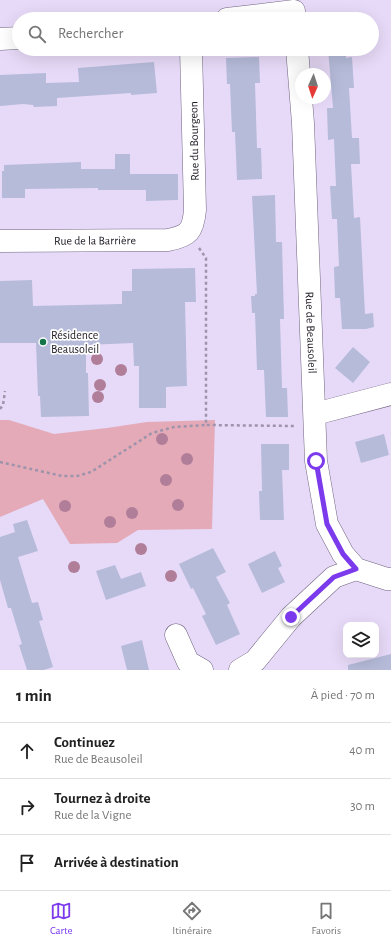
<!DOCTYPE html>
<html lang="fr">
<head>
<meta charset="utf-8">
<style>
  :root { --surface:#fff; --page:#f6f6f6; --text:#222; --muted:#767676; --line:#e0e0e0; --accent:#7c3aed }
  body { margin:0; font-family:"Alegreya Sans",sans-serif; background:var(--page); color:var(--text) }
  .controls { position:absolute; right:12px; bottom:12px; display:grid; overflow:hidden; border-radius:8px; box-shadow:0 4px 16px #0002 }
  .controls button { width:36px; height:36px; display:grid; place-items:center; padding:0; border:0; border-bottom:1px solid var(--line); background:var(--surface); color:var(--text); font:20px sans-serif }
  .compass { position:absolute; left:295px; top:68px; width:36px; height:36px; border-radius:50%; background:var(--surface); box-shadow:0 4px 16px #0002; rotate:183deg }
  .stop { position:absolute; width:12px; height:12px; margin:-9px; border:3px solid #7c3aed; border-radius:50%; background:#fff }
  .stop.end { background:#7c3aed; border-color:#fff; box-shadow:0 1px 4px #0008 }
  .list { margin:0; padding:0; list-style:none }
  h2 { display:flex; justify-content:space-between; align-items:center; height:52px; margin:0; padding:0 16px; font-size:17px }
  h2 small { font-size:13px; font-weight:400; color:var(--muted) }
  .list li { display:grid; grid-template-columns:26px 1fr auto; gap:12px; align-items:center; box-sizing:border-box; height:56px; padding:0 16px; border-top:1px solid var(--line) }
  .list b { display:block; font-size:15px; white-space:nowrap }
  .list p { margin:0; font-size:13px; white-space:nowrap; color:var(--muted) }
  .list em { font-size:13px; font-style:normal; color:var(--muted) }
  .icon { flex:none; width:22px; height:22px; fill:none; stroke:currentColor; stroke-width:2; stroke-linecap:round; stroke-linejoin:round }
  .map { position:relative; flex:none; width:391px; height:670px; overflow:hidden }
  .search { position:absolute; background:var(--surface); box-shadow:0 4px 16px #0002; left:12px; right:12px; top:12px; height:44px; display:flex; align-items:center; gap:10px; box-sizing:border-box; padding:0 14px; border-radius:22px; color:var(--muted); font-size:15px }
  .sheet { height:220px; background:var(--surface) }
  nav { display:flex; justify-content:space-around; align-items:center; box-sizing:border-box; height:56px; border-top:1px solid var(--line); background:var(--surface); font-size:11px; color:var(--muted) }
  nav a { display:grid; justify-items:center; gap:2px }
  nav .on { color:var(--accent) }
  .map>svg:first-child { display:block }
  .green { fill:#e4aab8 }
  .building { fill:#b5bbd9 }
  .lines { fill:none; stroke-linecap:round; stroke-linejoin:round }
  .minor-casing { stroke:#716580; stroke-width:23 }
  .path { stroke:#9d93aa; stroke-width:2.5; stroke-dasharray:3 3; stroke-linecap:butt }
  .minor { stroke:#fff; stroke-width:22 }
  .tree { fill:#b17e99 }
  .route { stroke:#7c3aed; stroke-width:5 }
  .poi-dot { fill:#14744a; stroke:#fff; stroke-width:1.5 }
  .labels { text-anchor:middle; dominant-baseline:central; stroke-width:3.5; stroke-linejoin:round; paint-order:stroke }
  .street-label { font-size:12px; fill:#1e1923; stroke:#fff }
  .poi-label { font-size:12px; fill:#1e1923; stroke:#fff; text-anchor:start }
</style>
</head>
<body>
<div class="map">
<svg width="391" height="670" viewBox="0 0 391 670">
  <rect width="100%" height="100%" fill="#e7daf8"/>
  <!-- green -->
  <path class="green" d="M 0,420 L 9,420 L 54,434 L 107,428 L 147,422 L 215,420 L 212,529 L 138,530 L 117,543 L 70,544 L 43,499 L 0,517 Z"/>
  <!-- building -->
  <path class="building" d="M 328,49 L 346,49 L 346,58 L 352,57 L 354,88 L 349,88 L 352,138 L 359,138 L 360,164 L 351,164 L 354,218 L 360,217 L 365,314 L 373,313 L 374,327 L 366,329 L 342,329 L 340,298 L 335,298 L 334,267 L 339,266 L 337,219 L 332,219 L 330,186 L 336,186 L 334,139 L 328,140 L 327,108 L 333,108 Z
    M 259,57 L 260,83 L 255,83 L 257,148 L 261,148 L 262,179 L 237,180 L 235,132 L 232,132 L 230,84 L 227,84 L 226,58 Z
    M 154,62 L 157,93 L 131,95 L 131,93 L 57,98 L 57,106 L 34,107 L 33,105 L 23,104 L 0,106 L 0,75 L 46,73 L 46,83 L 79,82 L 78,68 Z
    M 115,154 L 130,154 L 130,174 L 178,174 L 178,200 L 146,201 L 146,190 L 98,190 L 98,188 L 25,189 L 25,198 L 2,198 L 2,171 L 4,171 L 4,165 L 81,162 L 81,169 L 115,169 Z
    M 275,195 L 276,242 L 282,242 L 284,319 L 280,319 L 282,388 L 287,388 L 288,417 L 266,417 L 264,370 L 257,370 L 255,313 L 252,313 L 251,296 L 255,296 L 255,294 L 257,294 L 252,196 Z
    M 195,268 L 196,302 L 185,302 L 187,386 L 166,387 L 166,408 L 139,408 L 139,366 L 134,366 L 133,343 L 86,345 L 86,373 L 88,373 L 89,416 L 41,417 L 40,396 L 38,396 L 36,343 L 0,343 L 0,281 L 32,280 L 33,306 L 122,304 L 122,291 L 132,291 L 132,269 Z
    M 353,347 L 370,362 L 353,383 L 335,368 Z
    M 384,434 L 389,455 L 361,463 L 355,442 Z
    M 261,444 L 289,444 L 289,470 L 282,470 L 284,520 L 260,520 L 259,491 L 262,491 Z
    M 27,520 L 38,551 L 18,557 L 32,603 L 38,602 L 43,620 L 39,621 L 53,667 L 44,670 L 27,670 L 19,645 L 22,644 L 11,608 L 8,608 L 0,580 L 0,537 L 15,532 L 13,524 Z
    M 213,548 L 226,572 L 216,577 L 230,603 L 227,605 L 240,634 L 216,645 L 202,616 L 206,614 L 193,588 L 191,589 L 179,564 Z
    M 275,551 L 282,566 L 278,568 L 285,582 L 262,593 L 248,564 Z
    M 115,565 L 121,579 L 141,572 L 146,586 L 106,600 L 96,571 Z
    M 142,640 L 149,670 L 127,670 L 121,646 Z
    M 391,654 L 391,670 L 348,670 L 348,665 Z"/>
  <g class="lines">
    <!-- minor casing -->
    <g class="minor-casing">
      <g id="minor">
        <path d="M 227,19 L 294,11"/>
        <path d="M 0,39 L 19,38"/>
        <path id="s1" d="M 297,49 L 303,123 L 316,461 L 327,524 L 343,554 L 356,569 L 387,579 L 391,579"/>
        <path id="s2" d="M 0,241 L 168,240 C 189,236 193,231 195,210 L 191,49"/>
        <path d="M 315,414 L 391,394"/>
        <path d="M 176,635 L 188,662 L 202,670"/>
        <path d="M 240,670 L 255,661 L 291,617 L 334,577 L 356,569"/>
      </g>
    </g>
    <!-- path -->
    <path class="path" d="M 199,248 L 206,258 L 206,425 L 296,426
      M 0,409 L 3,405 L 5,391
      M 0,462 L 62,476 L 77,476 L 91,472 L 152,433 L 174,427 L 206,425"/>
    <!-- minor -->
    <use href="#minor" class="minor"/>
  </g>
  <!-- trees -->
  <g class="tree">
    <circle cx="97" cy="359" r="6"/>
    <circle cx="121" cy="370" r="6"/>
    <circle cx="100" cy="385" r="6"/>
    <circle cx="98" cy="397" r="6"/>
    <circle cx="162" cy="439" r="6"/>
    <circle cx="187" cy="459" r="6"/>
    <circle cx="166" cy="480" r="6"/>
    <circle cx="178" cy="505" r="6"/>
    <circle cx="65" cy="506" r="6"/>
    <circle cx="132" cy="513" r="6"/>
    <circle cx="110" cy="522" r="6"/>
    <circle cx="141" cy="549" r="6"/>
    <circle cx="74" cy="567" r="6"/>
    <circle cx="171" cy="576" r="6"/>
  </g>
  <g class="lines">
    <!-- route -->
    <path class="route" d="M 291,617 L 334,577 L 356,569 L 343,554 L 327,524 L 316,461"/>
  </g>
  <!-- markers -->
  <circle class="poi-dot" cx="43" cy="342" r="4"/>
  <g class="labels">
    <!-- street labels -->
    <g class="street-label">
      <text transform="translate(194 141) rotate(-91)">Rue du Bourgeon</text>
      <text stroke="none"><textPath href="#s2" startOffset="95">Rue de la Barrière</textPath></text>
      <text stroke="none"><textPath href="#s1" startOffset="284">Rue de Beausoleil</textPath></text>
    </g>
    <!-- poi labels -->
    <g class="poi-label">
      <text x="51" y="335">Résidence<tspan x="51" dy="14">Beausoleil</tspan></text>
    </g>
  </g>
</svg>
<div class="controls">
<button><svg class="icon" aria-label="layers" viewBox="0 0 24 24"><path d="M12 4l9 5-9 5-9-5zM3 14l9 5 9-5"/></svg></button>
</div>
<svg class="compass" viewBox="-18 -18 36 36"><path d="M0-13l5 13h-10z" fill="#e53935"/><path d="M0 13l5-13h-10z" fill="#767676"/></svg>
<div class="stop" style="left:316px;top:461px"></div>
<div class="stop end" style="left:291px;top:617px"></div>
<div class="search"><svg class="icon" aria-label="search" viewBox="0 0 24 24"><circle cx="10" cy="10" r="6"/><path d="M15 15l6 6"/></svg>Rechercher</div>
</div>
<section class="sheet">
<h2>1 min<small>À pied · 70 m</small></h2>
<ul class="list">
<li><svg class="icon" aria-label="ahead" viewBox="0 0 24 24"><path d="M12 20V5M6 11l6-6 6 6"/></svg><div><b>Continuez</b><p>Rue de Beausoleil</p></div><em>40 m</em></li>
<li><svg class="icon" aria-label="right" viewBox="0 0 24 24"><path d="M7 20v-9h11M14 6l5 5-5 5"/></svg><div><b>Tournez à droite</b><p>Rue de la Vigne</p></div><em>30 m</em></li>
<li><svg class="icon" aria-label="arrive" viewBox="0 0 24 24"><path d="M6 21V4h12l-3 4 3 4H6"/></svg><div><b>Arrivée à destination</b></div></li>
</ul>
</section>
<nav>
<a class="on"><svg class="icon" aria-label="map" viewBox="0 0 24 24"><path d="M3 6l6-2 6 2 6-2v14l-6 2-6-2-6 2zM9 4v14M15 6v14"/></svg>Carte</a>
<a><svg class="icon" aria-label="directions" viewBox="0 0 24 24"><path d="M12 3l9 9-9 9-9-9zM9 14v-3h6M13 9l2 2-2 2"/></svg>Itinéraire</a>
<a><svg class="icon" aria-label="saved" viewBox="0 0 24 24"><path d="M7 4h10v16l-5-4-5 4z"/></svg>Favoris</a>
</nav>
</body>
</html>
